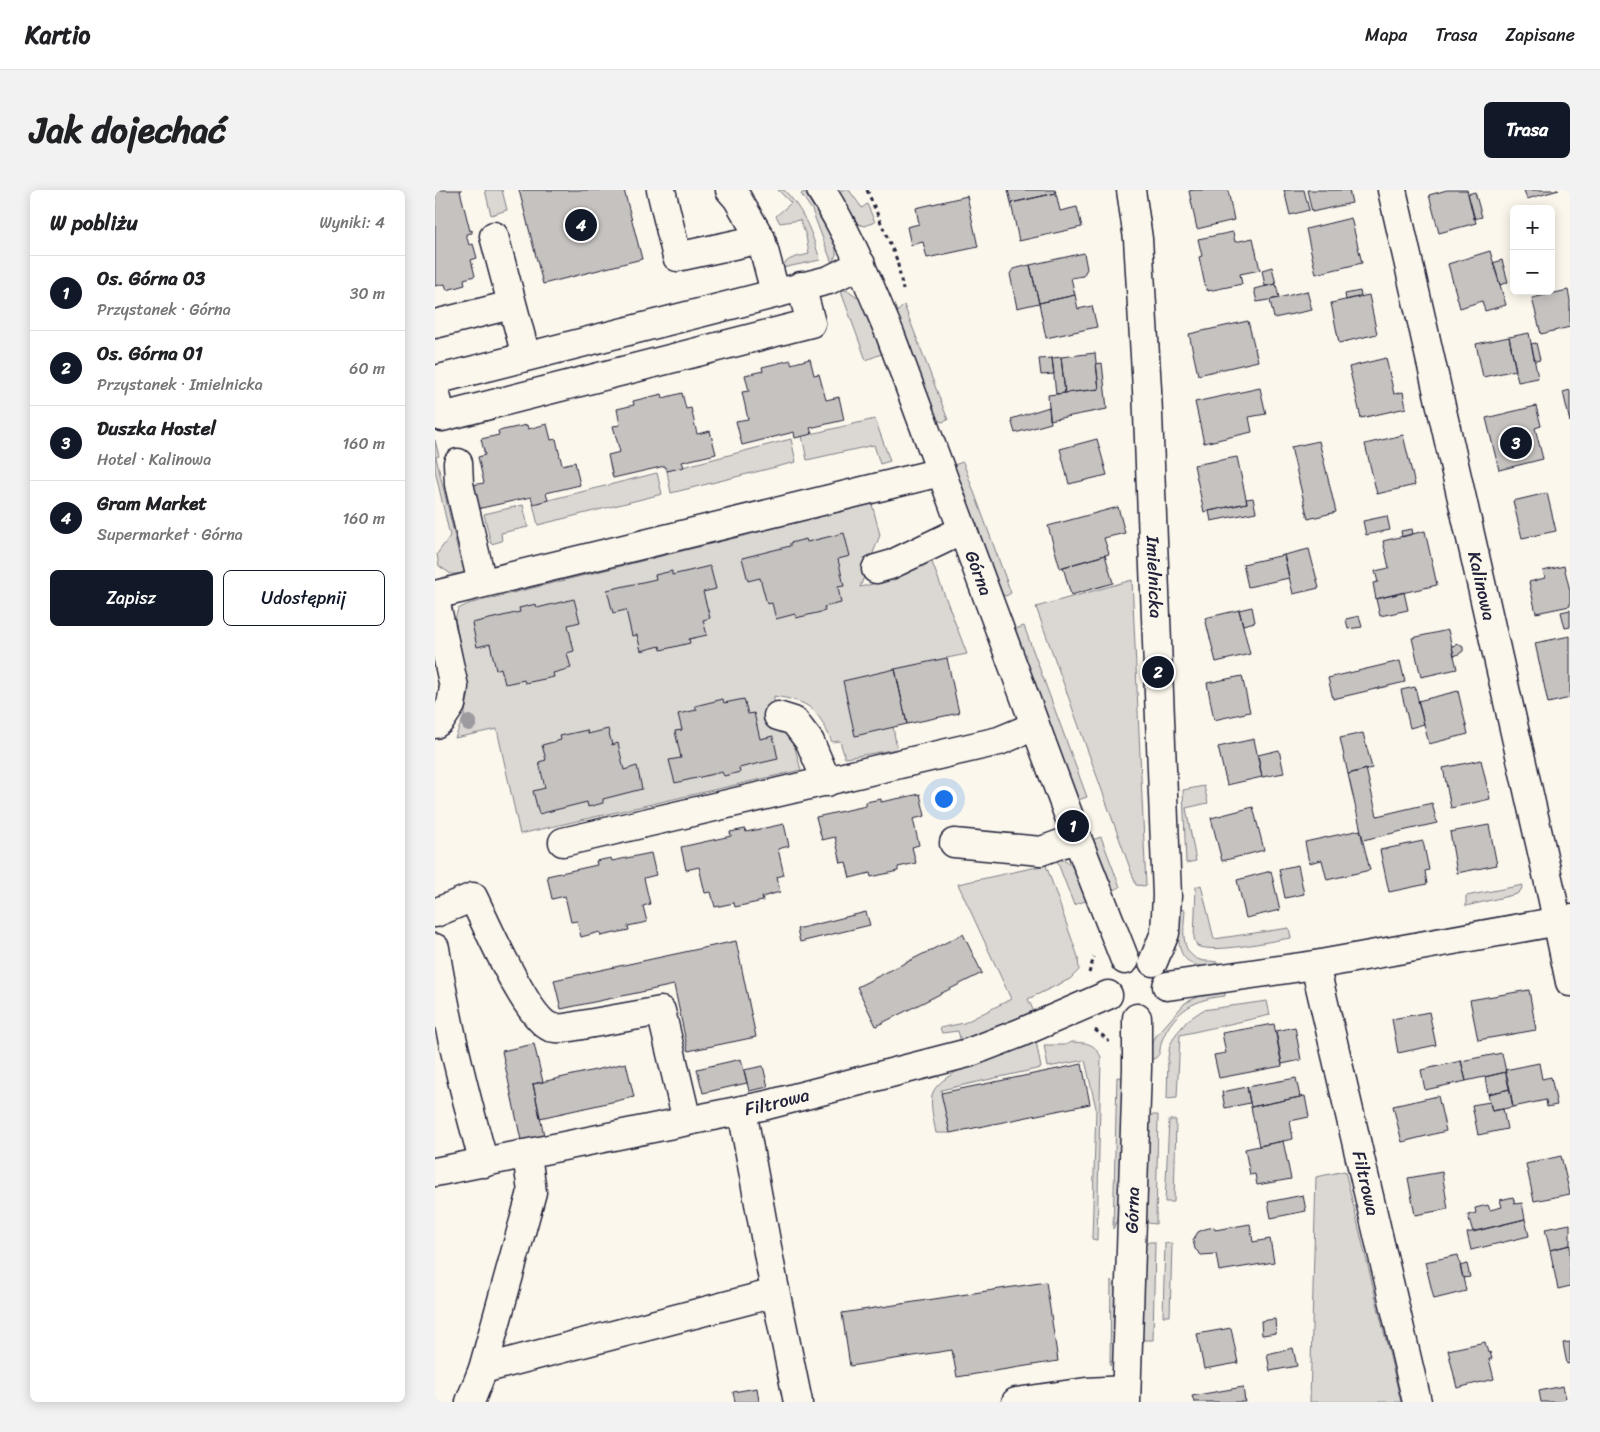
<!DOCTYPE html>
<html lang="pl">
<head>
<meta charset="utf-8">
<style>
  :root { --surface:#fff; --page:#f2f2f2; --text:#202124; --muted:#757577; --line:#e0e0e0; --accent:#111827 }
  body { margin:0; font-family:Sriracha,sans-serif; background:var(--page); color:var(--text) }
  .controls { position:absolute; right:15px; top:15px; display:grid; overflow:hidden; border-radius:8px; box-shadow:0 2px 12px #0003 }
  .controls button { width:45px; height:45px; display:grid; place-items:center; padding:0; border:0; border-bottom:1px solid var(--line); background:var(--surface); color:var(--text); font:25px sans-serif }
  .you { position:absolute; left:508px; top:608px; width:18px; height:18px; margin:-12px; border:4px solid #fff; border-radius:50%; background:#1a73e8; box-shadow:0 0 0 8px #1a73e833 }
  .badge { display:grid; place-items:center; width:32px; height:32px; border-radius:50%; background:var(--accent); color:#fff; font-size:16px; font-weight:700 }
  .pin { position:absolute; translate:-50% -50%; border:2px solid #fff; box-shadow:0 1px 5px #0006 }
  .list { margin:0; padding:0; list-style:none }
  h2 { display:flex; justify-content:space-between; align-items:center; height:65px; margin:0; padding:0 20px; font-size:21px }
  h2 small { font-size:16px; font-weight:400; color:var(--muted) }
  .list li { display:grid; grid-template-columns:32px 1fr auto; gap:15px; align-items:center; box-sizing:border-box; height:75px; padding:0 20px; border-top:1px solid var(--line) }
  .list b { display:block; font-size:19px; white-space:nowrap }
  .list p { margin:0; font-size:16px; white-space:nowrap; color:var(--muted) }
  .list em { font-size:16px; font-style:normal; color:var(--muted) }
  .actions { display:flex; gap:10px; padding:15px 20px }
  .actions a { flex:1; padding:11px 0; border:1px solid var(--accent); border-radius:8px; text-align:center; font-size:18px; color:var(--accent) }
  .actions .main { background:var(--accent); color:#fff }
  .map { position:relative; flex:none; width:1135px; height:1212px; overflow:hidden; border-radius:8px }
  header { display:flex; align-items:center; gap:30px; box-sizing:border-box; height:70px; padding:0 25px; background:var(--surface); border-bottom:1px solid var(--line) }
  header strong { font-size:24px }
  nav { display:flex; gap:28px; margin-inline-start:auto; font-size:18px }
  .intro { display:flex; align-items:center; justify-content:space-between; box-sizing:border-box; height:120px; padding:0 30px }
  h1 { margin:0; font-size:35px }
  .button { padding:12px 22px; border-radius:8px; background:var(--accent); color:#fff; font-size:18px; font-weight:700 }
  main { display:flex; gap:30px; padding:0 30px }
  aside { flex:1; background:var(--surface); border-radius:8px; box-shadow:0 2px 12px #0003 }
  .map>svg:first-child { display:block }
  .green { fill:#dbd8d3; stroke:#7e7d87 }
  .building { fill:#c6c2c0; stroke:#22223b }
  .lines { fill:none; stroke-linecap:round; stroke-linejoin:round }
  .minor-casing { stroke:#22223b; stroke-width:31 }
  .path { stroke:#22223b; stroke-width:3; stroke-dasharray:4 4; stroke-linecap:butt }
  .minor { stroke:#fbf7ec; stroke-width:28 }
  .tree { fill:#9d9ba0 }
  .labels { text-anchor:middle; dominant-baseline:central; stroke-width:4; stroke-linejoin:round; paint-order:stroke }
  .street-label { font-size:18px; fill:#22223b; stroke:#fbf7ec }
</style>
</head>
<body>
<header>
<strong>Kartio</strong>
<nav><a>Mapa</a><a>Trasa</a><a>Zapisane</a></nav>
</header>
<div class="intro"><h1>Jak dojechać</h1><a class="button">Trasa</a></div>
<main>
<aside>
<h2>W pobliżu<small>Wyniki: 4</small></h2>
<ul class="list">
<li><span class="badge">1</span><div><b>Os. Górna 03</b><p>Przystanek · Górna</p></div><em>30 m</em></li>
<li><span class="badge">2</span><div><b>Os. Górna 01</b><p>Przystanek · Imielnicka</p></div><em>60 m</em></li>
<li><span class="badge">3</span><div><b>Duszka Hostel</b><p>Hotel · Kalinowa</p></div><em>160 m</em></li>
<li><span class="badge">4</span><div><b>Gram Market</b><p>Supermarket · Górna</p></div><em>160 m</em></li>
</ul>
<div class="actions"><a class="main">Zapisz</a><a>Udostępnij</a></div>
</aside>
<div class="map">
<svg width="1135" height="1212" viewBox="0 0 1135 1212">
  <rect width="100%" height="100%" fill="#fbf7ec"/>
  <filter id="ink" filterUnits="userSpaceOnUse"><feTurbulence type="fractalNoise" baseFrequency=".02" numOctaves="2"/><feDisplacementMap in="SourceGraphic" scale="10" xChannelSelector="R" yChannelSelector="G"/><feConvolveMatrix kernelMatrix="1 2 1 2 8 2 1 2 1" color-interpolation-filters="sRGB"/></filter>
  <g filter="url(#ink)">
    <!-- green -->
    <path class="green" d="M 50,0 L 67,0 L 72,20 L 56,25 Z
      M 343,0 L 349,0 C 369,20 377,43 385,70 L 347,78 C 351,67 364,67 374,64 L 371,46 L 365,30 L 345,33 L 341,26 L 356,13 Z
      M 403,0 L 414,0 L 427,18 L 432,14 L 440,32 L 429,36 L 423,34 Z
      M 369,2 L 401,52 L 401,65 L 397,73 L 377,20 L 366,4 Z
      M 405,99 L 414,101 L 425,109 L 449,163 L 431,170 Z
      M 469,115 L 513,230 L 507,232 L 501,229 L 462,122 Z
      M 440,229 L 455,271 L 445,274 L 439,255 L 372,270 L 367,246 Z
      M 356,249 L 361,272 L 236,303 L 232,281 Z
      M 0,250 L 4,266 L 1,267 L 25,369 L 29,369 L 31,379 L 29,384 L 16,384 L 4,376 L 2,364 L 15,346 L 0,280 Z
      M 528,272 L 576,403 L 571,406 L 566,404 L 519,275 Z
      M 222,283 L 227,304 L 103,335 L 98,314 Z
      M 437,314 L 445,345 L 425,397 L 462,388 L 495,367 L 532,464 L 512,468 L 458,537 L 462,559 L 410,568 L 405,551 L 397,552 C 382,518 376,512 339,506 L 339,537 L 357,547 L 366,580 L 85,644 L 62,539 L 20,548 L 29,526 L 34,503 L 20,429 L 23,419 L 33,414 Z
      M 88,315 L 93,337 L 66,343 L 67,351 L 56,354 L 49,324 Z
      M 697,390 L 711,696 L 701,695 L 601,417 Z
      M 589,436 L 652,607 L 643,610 L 580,439 Z
      M 769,596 L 773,613 L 751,618 L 761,671 L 751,673 L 748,600 Z
      M 666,647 L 685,697 L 677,701 L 657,650 Z
      M 621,668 C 643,673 645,691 653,710 L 639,715 Z
      M 611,675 L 643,767 L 644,780 L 635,789 L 593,809 L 600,824 L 526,852 L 523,841 L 507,843 L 505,838 L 529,833 L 576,809 L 523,694 Z
      M 766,695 L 779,749 L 854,738 L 856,748 C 834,751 781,764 762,756 L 759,748 L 761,697 Z
      M 1088,695 L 1086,700 L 1082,704 L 1031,716 L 1031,706 Z
      M 745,719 L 750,720 C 749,737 744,763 765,770 C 771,772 778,770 785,773 L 786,777 C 739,780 742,756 745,719 Z
      M 790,802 L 790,806 C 762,808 739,821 728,848 C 723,859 728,867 715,870 L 716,855 L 721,846 L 750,813 L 765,806 Z
      M 832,811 L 835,825 L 745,845 L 742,908 L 732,909 L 733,868 L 735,855 L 741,844 L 753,830 L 768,820 Z
      M 601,851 L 606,878 L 506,900 L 515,943 L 501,943 C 499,932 495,916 497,905 C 503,880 578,859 601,851 Z
      M 637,852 C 651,853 659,852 666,867 L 662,1050 L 657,1049 L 661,918 L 650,870 L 613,877 L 609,855 L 630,855 Z
      M 682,887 L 689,888 L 684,1017 L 683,1028 L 678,1039 Z
      M 717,925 L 723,925 L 721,1034 L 713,1033 L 710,1028 L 712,928 Z
      M 734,930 L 741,930 L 739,1012 L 730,1012 Z
      M 910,981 L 966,1212 L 875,1212 L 881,987 Z
      M 714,1052 L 720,1052 L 718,1150 L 709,1150 L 706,1146 L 707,1058 Z
      M 730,1053 L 737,1054 L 735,1126 L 728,1126 Z
      M 676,1090 L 681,1101 L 681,1161 L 675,1176 Z"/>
    <!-- building -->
    <path class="building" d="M 0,0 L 27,0 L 25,1 L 35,41 L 37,40 L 37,43 L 31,44 L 34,55 L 38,54 L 42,68 L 36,70 L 40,86 L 29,89 L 30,95 L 12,100 L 10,94 L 0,96 Z
      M 84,0 L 189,0 L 207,69 L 108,94 Z
      M 573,0 L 620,0 L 621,3 L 576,13 Z
      M 759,0 L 793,0 L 799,30 L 762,39 L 754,1 Z
      M 849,0 L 869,0 L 874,20 L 855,25 Z
      M 872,0 L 914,0 L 917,13 L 877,22 Z
      M 1012,0 L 1032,0 L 1041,33 L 1004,43 L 994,5 Z
      M 1089,0 L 1124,0 L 1092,9 Z
      M 1040,2 L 1047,27 L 1039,29 L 1033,4 Z
      M 621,3 L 625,21 L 642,17 L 647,37 L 584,51 L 576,13 Z
      M 532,6 L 543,57 L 492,68 L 488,52 L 476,55 L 472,37 L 484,34 L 481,18 Z
      M 916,28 L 927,73 L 881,84 L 871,39 Z
      M 798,42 L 800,52 L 818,48 L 825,80 L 805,84 L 807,94 L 773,101 L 773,99 L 771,100 L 764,67 L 767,66 L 763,49 Z
      M 1055,61 L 1071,115 L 1050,121 L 1047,111 L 1025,118 L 1013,74 Z
      M 649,63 L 652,79 L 648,86 L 636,88 L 640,105 L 604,113 L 595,75 Z
      M 1067,70 L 1073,92 L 1065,95 L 1058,73 Z
      M 595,75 L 604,113 L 582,118 L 575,84 L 578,79 Z
      M 837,77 L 841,94 L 830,96 L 827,80 Z
      M 841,94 L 844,108 L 822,112 L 819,99 Z
      M 1133,100 L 1135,110 L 1135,137 L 1106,144 L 1097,108 Z
      M 872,101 L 877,120 L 839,128 L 835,110 Z
      M 925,101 L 926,106 L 911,110 L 910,104 Z
      M 640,105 L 643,119 L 657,116 L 662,137 L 611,148 L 604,113 Z
      M 934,105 L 942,144 L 904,153 L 896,113 Z
      M 813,131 L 823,171 L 763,185 L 754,144 Z
      M 1094,143 L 1103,188 L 1083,192 L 1074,147 Z
      M 1074,147 L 1081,180 L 1048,187 L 1041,154 Z
      M 1101,153 L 1105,170 L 1100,171 L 1096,154 Z
      M 660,163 L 664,199 L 630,203 L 626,167 Z
      M 626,167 L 630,203 L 621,204 L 617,168 Z
      M 617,168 L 619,184 L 606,185 L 604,169 Z
      M 951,168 L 959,204 L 968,202 L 971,218 L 926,228 L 914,177 Z
      M 375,169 L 379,185 L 384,184 L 391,210 L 404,207 L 409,230 L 375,238 L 377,244 L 360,248 L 359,242 L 307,255 L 301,231 L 313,229 L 307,202 L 314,201 L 310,185 L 328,181 L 327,177 L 356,170 L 356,174 Z
      M 667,173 L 672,219 L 615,230 L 613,205 L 664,199 L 661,174 Z
      M 825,198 L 831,224 L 814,227 L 817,242 L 769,253 L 760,212 Z
      M 1135,200 L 1135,232 L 1128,202 Z
      M 247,203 L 251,219 L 256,218 L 262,244 L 275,241 L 281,264 L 247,272 L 249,277 L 232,281 L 230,276 L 178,288 L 173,265 L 185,262 L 178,236 L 185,235 L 182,219 L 199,215 L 198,211 L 227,204 L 228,208 Z
      M 1101,216 L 1106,236 L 1100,238 L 1108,269 L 1064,280 L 1051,228 Z
      M 614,217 L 616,233 L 580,243 L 576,229 Z
      M 112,234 L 116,250 L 121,249 L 127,275 L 140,272 L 145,295 L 111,303 L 113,310 L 98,314 L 96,307 L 42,319 L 37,295 L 49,293 L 43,267 L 50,265 L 46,249 L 64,245 L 63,241 L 92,235 L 93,239 Z
      M 968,245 L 980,295 L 942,304 L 930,254 Z
      M 662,249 L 672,285 L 634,294 L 625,259 Z
      M 884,251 L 901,322 L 873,329 L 856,257 Z
      M 802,267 L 812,313 L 769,322 L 759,275 Z
      M 1112,303 L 1121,341 L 1087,348 L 1078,311 Z
      M 818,308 L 821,322 L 776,331 L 774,321 L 812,313 L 811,309 Z
      M 683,317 L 690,343 L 669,348 L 674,364 L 625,378 L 613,336 Z
      M 952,326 L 955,340 L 931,345 L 928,331 Z
      M 977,339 L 978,344 L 967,347 L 966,341 Z
      M 990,341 L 1002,395 L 941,409 L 938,393 L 943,392 L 940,381 L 954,378 L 948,351 Z
      M 409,343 L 415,366 L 403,369 L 409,396 L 403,397 L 406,413 L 389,417 L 390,421 L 361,428 L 360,424 L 341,429 L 337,413 L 332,414 L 325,388 L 313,391 L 307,368 L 355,356 L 355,353 L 371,349 L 372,352 Z
      M 874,359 L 884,398 L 858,404 L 849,365 Z
      M 670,365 L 678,393 L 636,405 L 628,377 Z
      M 849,365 L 854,388 L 813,397 L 808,374 Z
      M 275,376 L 281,399 L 268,402 L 275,428 L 268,430 L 272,445 L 254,449 L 255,453 L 226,460 L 225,456 L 206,461 L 202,445 L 197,446 L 191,420 L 178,423 L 172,400 L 221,389 L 220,385 L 237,381 L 237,385 Z
      M 1129,376 L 1135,401 L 1135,416 L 1101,423 L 1094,392 L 1110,388 L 1108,381 Z
      M 969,402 L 973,420 L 945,426 L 941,409 Z
      M 139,409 L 145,432 L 133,435 L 139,461 L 132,463 L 136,478 L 118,483 L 119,487 L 90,493 L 89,490 L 70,494 L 66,478 L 61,480 L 55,454 L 42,457 L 37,433 L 85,422 L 84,418 L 101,414 L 102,418 Z
      M 817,417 L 820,432 L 808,435 L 804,420 Z
      M 804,420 L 815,464 L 781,472 L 770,428 Z
      M 1135,420 L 1135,437 L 1130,438 L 1126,422 Z
      M 924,426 L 927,437 L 913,439 L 911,429 Z
      M 1013,440 L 1022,479 L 986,487 L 977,448 Z
      M 1135,446 L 1135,508 L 1113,513 L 1100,453 Z
      M 1023,454 L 1028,457 L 1028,461 L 1024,464 L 1019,466 L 1017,456 Z
      M 512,468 L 524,523 L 472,534 L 460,479 Z
      M 965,471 L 970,492 L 898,509 L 893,488 Z
      M 460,479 L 472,534 L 420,546 L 408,491 Z
      M 807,486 L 815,522 L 779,530 L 772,493 Z
      M 980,497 L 989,534 L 975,538 L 966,500 Z
      M 1023,501 L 1033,544 L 994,554 L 983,511 Z
      M 288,509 L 289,513 L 309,509 L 313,524 L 319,523 L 325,549 L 338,546 L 343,569 L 304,578 L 305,582 L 289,586 L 287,582 L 240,593 L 234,570 L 246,568 L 240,541 L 247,540 L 243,524 L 262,520 L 260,516 Z
      M 173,539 L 177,555 L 183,553 L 189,580 L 202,576 L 207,599 L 168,609 L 168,613 L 153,617 L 152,612 L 104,624 L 98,601 L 110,598 L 104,572 L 111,570 L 107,555 L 126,550 L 125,546 L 152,540 L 153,544 Z
      M 928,543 L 937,578 L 913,584 L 905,548 Z
      M 819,549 L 827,587 L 792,595 L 783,557 Z
      M 844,560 L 849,583 L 827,587 L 823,565 Z
      M 1046,570 L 1055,609 L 1016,618 L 1008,578 Z
      M 931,579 L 942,626 L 997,613 L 1002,633 L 928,650 L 913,584 Z
      M 485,604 L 490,626 L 478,629 L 484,655 L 477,657 L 481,673 L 463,677 L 463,681 L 436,687 L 435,683 L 415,688 L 411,672 L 406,673 L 400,647 L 387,650 L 381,627 L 431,616 L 431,612 L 446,609 L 446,612 Z
      M 818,617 L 829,660 L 787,671 L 776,628 Z
      M 349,634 L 354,656 L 343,659 L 349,685 L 342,687 L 345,702 L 327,707 L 328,711 L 300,717 L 299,713 L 280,717 L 276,702 L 270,703 L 264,677 L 251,680 L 246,657 L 296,646 L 295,642 L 310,639 L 311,642 Z
      M 1054,635 L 1062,675 L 1022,683 L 1015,642 Z
      M 925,640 L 935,680 L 892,690 L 887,670 L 874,673 L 870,652 Z
      M 988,651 L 994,680 L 990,681 L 992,694 L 954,702 L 945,660 Z
      M 216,663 L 221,685 L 209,688 L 215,714 L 208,716 L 212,732 L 193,736 L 194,740 L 166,746 L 165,742 L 146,747 L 142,731 L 136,732 L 130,706 L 117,709 L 112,686 L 162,675 L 161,671 L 176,668 L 177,671 Z
      M 863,675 L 869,704 L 850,708 L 844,679 Z
      M 836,681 L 845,720 L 811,728 L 802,690 Z
      M 431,722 L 435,735 L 365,752 L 362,739 Z
      M 528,744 L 547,783 L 441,836 L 422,797 Z
      M 301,751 L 321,847 L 253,861 L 239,795 L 126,819 L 119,790 Z
      M 1094,800 L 1101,840 L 1043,850 L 1035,810 Z
      M 994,822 L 1001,855 L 963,863 L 957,829 Z
      M 839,834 L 847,876 L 784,888 L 779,865 L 791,863 L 787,843 Z
      M 860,837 L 866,870 L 847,874 L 841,841 Z
      M 99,854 L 108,892 L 98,894 L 110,950 L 87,955 L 67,861 Z
      M 1067,863 L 1071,882 L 1031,891 L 1026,871 Z
      M 306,869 L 312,893 L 268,903 L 262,879 Z
      M 1026,871 L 1031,891 L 990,900 L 986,880 Z
      M 191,873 L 199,907 L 105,928 L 98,894 Z
      M 1104,873 L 1107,889 L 1116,887 L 1122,915 L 1112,917 L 1111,910 L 1078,917 L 1070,880 Z
      M 647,874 L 655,914 L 515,943 L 506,903 Z
      M 328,876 L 333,897 L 314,901 L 309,880 Z
      M 1071,882 L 1075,899 L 1053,904 L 1050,887 Z
      M 861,888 L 865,907 L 816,917 L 812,897 Z
      M 812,897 L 815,913 L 790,918 L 787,902 Z
      M 1075,899 L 1078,917 L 1057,921 L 1053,904 Z
      M 870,906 L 874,927 L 855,931 L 858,949 L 824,956 L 816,917 Z
      M 1003,906 L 1011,941 L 967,952 L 958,916 Z
      M 1055,912 L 1057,921 L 1068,919 L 1072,939 L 1043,945 L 1037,915 Z
      M 848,951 L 856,989 L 822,995 L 820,984 L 815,985 L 810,959 Z
      M 1126,966 L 1135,1004 L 1099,1011 L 1091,974 Z
      M 1007,982 L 1013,1019 L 980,1025 L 973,988 Z
      M 868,1005 L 871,1021 L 836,1028 L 833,1012 Z
      M 1078,1007 L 1080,1014 L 1087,1013 L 1090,1029 L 1038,1042 L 1033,1025 L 1041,1023 L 1040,1018 L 1053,1015 L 1055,1020 L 1067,1017 L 1065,1010 Z
      M 1090,1029 L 1094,1046 L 1036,1060 L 1032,1043 Z
      M 815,1034 L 818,1052 L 835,1049 L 839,1072 L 784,1081 L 781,1064 L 766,1065 L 760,1059 L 758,1050 L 763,1042 L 770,1039 L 779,1037 L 780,1040 Z
      M 1135,1034 L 1135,1055 L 1115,1060 L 1110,1039 Z
      M 1135,1055 L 1135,1096 L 1123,1099 L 1115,1060 Z
      M 1023,1065 L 1031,1101 L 999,1109 L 990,1072 Z
      M 1032,1074 L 1035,1087 L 1028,1088 L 1025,1076 Z
      M 611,1092 L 623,1171 L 522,1187 L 517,1160 L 415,1176 L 407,1123 Z
      M 840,1129 L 841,1143 L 827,1145 L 826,1131 Z
      M 796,1138 L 803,1173 L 769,1179 L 762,1144 Z
      M 1050,1152 L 1053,1163 L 1055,1162 L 1057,1169 L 1054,1169 L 1059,1189 L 1022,1198 L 1013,1160 Z
      M 1135,1152 L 1135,1173 L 1132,1174 L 1128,1153 Z
      M 858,1158 L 862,1176 L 835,1181 L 832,1164 Z
      M 1128,1196 L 1132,1212 L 1106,1212 L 1104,1201 Z
      M 808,1197 L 810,1212 L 759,1212 L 757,1206 Z
      M 322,1198 L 324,1212 L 300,1212 L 298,1202 Z"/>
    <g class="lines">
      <!-- minor casing -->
      <g class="minor-casing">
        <g id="minor">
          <path d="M 226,0 L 242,67 L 326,49 L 340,102"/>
          <path d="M 295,0 L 302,8 L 326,49"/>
          <path id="s1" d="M 386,0 C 415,45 434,95 455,144 L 642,648 L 690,770"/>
          <path id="s2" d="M 696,0 L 703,49 L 712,199 L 732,706 L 730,743 L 718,772"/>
          <path id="s3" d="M 957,0 L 1117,706 L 1135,792"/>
          <path d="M 59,46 L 91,166"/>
          <path d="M 0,134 L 76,115"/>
          <path d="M 0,190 L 394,90 L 426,74"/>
          <path d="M 0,202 L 7,227 L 376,133 L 366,96"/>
          <path d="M 23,273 L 24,294 L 47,393"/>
          <path d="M 441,379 L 455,375 L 528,340"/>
          <path d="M 0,405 L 506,282"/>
          <path d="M 0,409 L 19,497 L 16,515 L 6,530 L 0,534"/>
          <path d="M 343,526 L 359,531 L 375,552 L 392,592"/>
          <path d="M 128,652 L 564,551 L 600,536"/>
          <path d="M 519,653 L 606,661 L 642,648"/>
          <path d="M 0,723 L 38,707 C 51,733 91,827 115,837 C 119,839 126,838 130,838 L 226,821 L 252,931"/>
          <path d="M 0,758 C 11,831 29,902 49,973"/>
          <path id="s4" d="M 880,775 L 982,1212"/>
          <path d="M 732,796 L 880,775 L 1135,729"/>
          <path d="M 307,920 L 338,1090 L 363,1212"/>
          <path id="s5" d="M 0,982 L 332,915 L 533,863 L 585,843 L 673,805"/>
          <path d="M 48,1179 L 340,1103"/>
          <path d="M 35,1212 L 48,1179 L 97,1002 L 92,964"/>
          <path d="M 581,1212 L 651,1202 L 691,1200"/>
          <path id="s6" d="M 691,1212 L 702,878 L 702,828"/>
        </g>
      </g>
      <!-- path -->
      <path class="path" d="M 432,0 L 462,70 L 468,100
        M 654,783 L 659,767
        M 660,840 L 672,849 L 674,852"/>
      <!-- minor -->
      <use href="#minor" class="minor"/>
    </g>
    <!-- trees -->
    <circle class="tree" cx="34" cy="533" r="8"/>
  </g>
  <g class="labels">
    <!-- street labels -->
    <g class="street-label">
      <text stroke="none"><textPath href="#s1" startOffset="415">Górna</textPath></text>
      <text stroke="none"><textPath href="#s2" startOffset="388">Imielnicka</textPath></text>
      <text stroke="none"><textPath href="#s3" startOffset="406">Kalinowa</textPath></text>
      <text stroke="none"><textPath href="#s5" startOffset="349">Filtrowa</textPath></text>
      <text stroke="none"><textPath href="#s4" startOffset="224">Filtrowa</textPath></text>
      <text stroke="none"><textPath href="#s6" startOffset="192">Górna</textPath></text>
    </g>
  </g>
</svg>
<div class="controls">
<button>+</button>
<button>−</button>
</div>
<div class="you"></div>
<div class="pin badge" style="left:638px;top:636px">1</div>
<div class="pin badge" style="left:723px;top:482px">2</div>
<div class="pin badge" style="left:1081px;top:253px">3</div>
<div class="pin badge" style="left:146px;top:35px">4</div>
</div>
</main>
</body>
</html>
